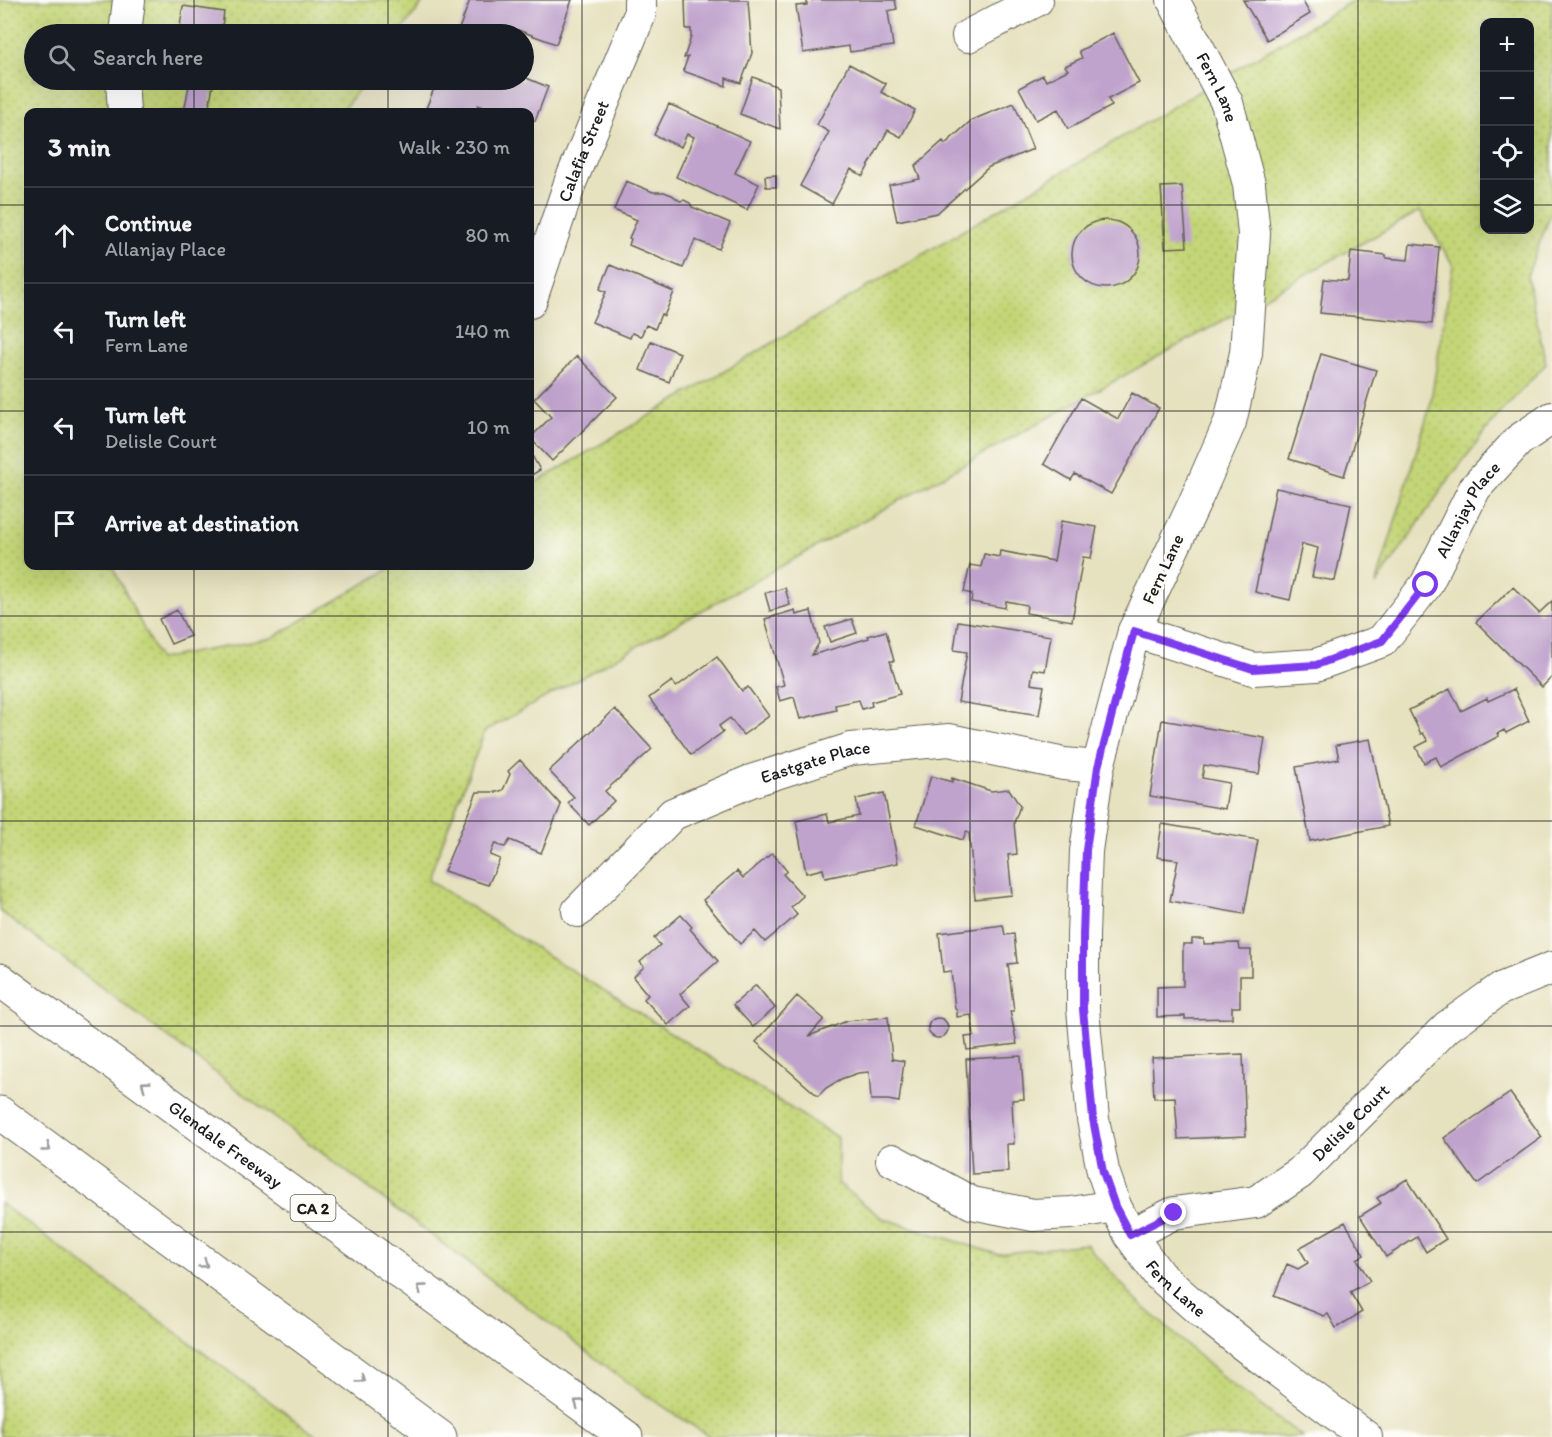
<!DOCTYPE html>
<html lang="en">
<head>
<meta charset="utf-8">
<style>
  :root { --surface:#171b24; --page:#242831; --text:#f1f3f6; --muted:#9ea1a6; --line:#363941 }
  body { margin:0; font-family:Itim,sans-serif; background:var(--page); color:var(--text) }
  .controls { position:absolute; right:18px; top:18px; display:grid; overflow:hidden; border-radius:12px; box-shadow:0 6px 24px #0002 }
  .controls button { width:54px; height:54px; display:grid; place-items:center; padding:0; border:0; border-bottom:2px solid var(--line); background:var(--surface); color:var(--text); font:30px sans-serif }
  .stop { position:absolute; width:18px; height:18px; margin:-14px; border:4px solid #7c3aed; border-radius:50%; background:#fff }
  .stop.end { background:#7c3aed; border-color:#fff; box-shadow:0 2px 6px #0008 }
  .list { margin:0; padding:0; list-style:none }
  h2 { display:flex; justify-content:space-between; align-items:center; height:78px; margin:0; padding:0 24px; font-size:26px }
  h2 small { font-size:20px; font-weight:400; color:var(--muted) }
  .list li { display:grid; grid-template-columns:39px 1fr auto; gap:18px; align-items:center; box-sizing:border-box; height:96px; padding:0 24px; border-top:2px solid var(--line) }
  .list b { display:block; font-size:22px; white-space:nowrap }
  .list p { margin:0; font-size:20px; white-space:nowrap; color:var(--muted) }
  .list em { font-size:20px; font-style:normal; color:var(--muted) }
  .icon { flex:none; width:33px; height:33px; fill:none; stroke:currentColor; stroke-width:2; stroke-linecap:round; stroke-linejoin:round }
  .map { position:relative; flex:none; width:1552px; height:1437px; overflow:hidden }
  .search { position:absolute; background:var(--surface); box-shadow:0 6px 24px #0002; left:24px; top:24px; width:510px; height:66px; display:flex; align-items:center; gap:15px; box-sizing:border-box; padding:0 21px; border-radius:33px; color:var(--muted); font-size:22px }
  .panel { position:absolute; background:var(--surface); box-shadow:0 6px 24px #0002; left:24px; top:108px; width:510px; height:462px; border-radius:12px }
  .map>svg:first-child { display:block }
  .green { fill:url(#green-dots); stroke:#70784a; stroke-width:1.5; fill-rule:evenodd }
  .building { fill:#bfa3cc }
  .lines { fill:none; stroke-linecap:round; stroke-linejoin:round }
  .street-casing { stroke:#636155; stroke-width:34 }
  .highway-casing { stroke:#636155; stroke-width:35 }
  .street { stroke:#fff; stroke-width:32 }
  .highway { stroke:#fff; stroke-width:33 }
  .oneway { stroke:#999 }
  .route { stroke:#7c3aed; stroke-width:8 }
  .grid { fill:none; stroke:#1c1c1c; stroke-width:1.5; stroke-opacity:0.55 }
  .labels { text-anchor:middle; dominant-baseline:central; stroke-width:6; stroke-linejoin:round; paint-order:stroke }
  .shield { fill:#fdfcf7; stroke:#605f5e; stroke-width:1.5 }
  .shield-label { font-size:16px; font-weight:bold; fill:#1c1c1c }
  .street-label { font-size:18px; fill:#1c1c1c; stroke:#fdfcf7 }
</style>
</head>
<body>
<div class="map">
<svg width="1552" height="1437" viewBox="0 0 1552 1437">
  <defs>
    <pattern id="green-dots" width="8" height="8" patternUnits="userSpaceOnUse" patternTransform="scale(1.5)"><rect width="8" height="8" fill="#c4d577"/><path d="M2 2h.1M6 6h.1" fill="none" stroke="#a8b666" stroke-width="1.8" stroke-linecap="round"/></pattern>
  </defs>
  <rect width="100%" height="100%" fill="#fdfcf7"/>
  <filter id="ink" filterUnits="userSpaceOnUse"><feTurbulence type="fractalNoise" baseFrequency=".0167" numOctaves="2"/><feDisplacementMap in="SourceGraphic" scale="12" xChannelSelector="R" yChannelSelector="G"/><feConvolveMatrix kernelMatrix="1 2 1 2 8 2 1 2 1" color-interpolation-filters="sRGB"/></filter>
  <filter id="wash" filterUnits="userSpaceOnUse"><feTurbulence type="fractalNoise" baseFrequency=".008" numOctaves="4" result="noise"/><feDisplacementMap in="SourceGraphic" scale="24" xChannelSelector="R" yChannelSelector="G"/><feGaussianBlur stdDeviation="1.35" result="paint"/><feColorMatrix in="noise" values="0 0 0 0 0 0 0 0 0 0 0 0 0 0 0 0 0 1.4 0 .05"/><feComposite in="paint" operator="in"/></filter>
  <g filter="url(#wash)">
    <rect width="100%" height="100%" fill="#e6e1be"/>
    <!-- green -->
    <path class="green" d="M 0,0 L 425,0 L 399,34 L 34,34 L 34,80 L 366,80 L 341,112 L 28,112 L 28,566 L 112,566 L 159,659 L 272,638 L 394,566 L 530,566 L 530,486 L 1354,0 L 1552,0 L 1552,210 L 1527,276 L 1546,364 L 1499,414 L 1449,479 L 1376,585 L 1430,406 L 1453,265 L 1420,211 L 485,731 L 428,880 L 838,1138 L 838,1183 L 882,1218 L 997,1254 L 1086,1244 L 1136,1300 L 1226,1380 L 1303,1437 L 710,1437 L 635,1388 L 0,911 ZM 1484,22 L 1530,22 L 1530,230 L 1484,230 Z
      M 0,1203 L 318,1437 L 0,1437 Z"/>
    <g id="blocks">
      <!-- building -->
      <path class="building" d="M 470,0 L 572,0 L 556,44 L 518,30 L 516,34 L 457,34 Z
        M 685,0 L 748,0 L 752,53 L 741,83 L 726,78 L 726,86 L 683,71 L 688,57 L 684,58 L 691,37 L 691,29 L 686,29 Z
        M 807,0 L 895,0 L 897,9 L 888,11 L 893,46 L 850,52 L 849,46 L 803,53 L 796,6 L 807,5 Z
        M 1243,0 L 1302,0 L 1310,14 L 1267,40 Z
        M 183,6 L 224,12 L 221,34 L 179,34 Z
        M 1113,33 L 1139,83 L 1108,99 L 1112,106 L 1068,129 L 1058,109 L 1036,120 L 1019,88 L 1043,75 L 1046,81 L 1068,70 L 1065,66 L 1082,58 L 1079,51 Z
        M 849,64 L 886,84 L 881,92 L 915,110 L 901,137 L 888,130 L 863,176 L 851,169 L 832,204 L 800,186 L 829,132 L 817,125 Z
        M 524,77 L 548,87 L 535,121 L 530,119 L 530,112 L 497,112 L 478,105 L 475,112 L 425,111 L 435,86 L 439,87 L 441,80 L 524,80 Z
        M 753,77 L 778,87 L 780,129 L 740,114 Z
        M 190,80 L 214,80 L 208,112 L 184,112 Z
        M 1014,103 L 1033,149 L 989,167 L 937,213 L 897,221 L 889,185 L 920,179 L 915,166 L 943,141 L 945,144 L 972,120 Z
        M 669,104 L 750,141 L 735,173 L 759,184 L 747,210 L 676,177 L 694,137 L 687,134 L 681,147 L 654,135 Z
        M 776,175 L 776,187 L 766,187 L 765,176 Z
        M 626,181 L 653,192 L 664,192 L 672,195 L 680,201 L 684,200 L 690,203 L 692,207 L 730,223 L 719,249 L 695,240 L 683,268 L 629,245 L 631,239 L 629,238 L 637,220 L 614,210 Z
        M 1182,186 L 1187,247 L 1165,248 L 1161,187 Z
        M1072 254a34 34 0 1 1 68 0a34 34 0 1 1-68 0Z
        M 1410,244 L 1439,247 L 1432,324 L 1320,313 L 1324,279 L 1348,281 L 1351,251 L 1386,255 L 1386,258 L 1408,260 Z
        M 610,265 L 674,292 L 664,316 L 661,314 L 655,329 L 646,325 L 641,336 L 632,333 L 630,338 L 592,322 L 606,292 L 600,289 Z
        M 651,341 L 680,353 L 669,382 L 640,370 Z
        M 1321,354 L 1376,370 L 1344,476 L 1289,459 Z
        M 577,356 L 617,397 L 552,461 L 530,438 L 551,417 L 534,399 Z
        M 1132,393 L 1159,408 L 1111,494 L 1075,474 L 1071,480 L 1044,464 L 1081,398 L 1118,419 Z
        M 530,452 L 540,470 L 530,476 Z
        M 1276,488 L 1351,504 L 1335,581 L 1312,577 L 1318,548 L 1302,544 L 1290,600 L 1255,592 Z
        M 1061,521 L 1097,527 L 1091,558 L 1083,557 L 1072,621 L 1026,613 L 1027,605 L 1006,601 L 1005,608 L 971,602 L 972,594 L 964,592 L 970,565 L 981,567 L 984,554 L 999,557 L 1000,551 L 1054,561 Z
        M 1513,587 L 1539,613 L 1552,601 L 1552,677 L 1542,687 L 1476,622 Z
        M 785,588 L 790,605 L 770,611 L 765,593 Z
        M 177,610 L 190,636 L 171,644 L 159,619 Z
        M 795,610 L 796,615 L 811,611 L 819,643 L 812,655 L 869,638 L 868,636 L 886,631 L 894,661 L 890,661 L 900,694 L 871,702 L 872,706 L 862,709 L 859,700 L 835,705 L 836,710 L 800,719 L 794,697 L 780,701 L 776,687 L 784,685 L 765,619 Z
        M 852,619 L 857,633 L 830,642 L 825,627 Z
        M 958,621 L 1051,636 L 1045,671 L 1033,669 L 1031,684 L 1044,686 L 1039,715 L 958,702 L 967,652 L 954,650 Z
        M 717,657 L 742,691 L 748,687 L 769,716 L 743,735 L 730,718 L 719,726 L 723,732 L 691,755 L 649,698 L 672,681 L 676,687 Z
        M 1450,689 L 1461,711 L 1487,698 L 1488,701 L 1514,689 L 1529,721 L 1506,733 L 1504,730 L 1497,734 L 1499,736 L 1441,767 L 1436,757 L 1424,763 L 1416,747 L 1428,741 L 1423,733 L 1421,734 L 1409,710 Z
        M 615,709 L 652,749 L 605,791 L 614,801 L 589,825 L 568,803 L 574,797 L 549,771 Z
        M 1162,720 L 1265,738 L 1259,774 L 1204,765 L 1202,778 L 1229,783 L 1225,809 L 1150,796 Z
        M 1370,739 L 1388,826 L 1310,841 L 1296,767 L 1339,759 L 1336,745 Z
        M 520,760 L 561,805 L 541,853 L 510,840 L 505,847 L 500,846 L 495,843 L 490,855 L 500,859 L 488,885 L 444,871 L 477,792 L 497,792 L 503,790 L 510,774 L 508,771 Z
        M 931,776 L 952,782 L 952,778 L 991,791 L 1009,789 L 1020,806 L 1014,823 L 1017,854 L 1008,855 L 1012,895 L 975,899 L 969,833 L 966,832 L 963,840 L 916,825 Z
        M 884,793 L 898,863 L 825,878 L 823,869 L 806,873 L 796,821 L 827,814 L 829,822 L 859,816 L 856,799 Z
        M 1162,824 L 1258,840 L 1244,914 L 1170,901 L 1178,860 L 1157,857 Z
        M 772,853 L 787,871 L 783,874 L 803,896 L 791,907 L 797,915 L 765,942 L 755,931 L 740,944 L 703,900 L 737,871 L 743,878 Z
        M 681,915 L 692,927 L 690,929 L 718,961 L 680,994 L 690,1006 L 668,1025 L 644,999 L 648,995 L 633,977 L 644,967 L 640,962 L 660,945 L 654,938 Z
        M 1003,925 L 1005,935 L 1014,934 L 1017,963 L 1008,964 L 1014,1011 L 1010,1011 L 1017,1044 L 967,1050 L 965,1037 L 974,1036 L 971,1015 L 957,1017 L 957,1010 L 955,1009 L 951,971 L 943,972 L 939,933 Z
        M 1192,939 L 1204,939 L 1204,944 L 1239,943 L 1240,950 L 1251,950 L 1251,976 L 1240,976 L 1240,1007 L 1232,1007 L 1232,1018 L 1185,1019 L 1185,1016 L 1157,1017 L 1157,987 L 1183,986 L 1183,944 L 1192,944 Z
        M 756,985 L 775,1008 L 753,1027 L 733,1005 Z
        M 797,996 L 824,1019 L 809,1036 L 847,1021 L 888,1017 L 892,1059 L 904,1061 L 899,1102 L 888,1100 L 871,1100 L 869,1072 L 858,1073 L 841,1079 L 826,1088 L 818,1096 L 756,1042 Z
        M928 1028a10 10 0 1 1 20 0a10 10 0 1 1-20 0Z
        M 1243,1054 L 1246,1136 L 1178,1139 L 1175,1097 L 1154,1098 L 1152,1058 Z
        M 1021,1056 L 1024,1099 L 1012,1100 L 1014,1144 L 1007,1144 L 1008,1172 L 972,1174 L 966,1059 Z
        M 1510,1093 L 1542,1137 L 1477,1184 L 1444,1138 Z
        M 1407,1179 L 1446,1239 L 1426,1252 L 1417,1237 L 1386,1257 L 1360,1216 L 1381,1203 L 1377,1198 Z
        M 1345,1222 L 1364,1255 L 1357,1259 L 1370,1281 L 1350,1292 L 1362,1312 L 1336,1328 L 1328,1314 L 1324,1316 L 1274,1296 L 1287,1264 L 1298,1269 L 1308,1263 L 1299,1248 Z"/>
    </g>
  </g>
  <g filter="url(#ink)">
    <use href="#blocks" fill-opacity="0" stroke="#636155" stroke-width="1.5"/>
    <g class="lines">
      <!-- street casing -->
      <g class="street-casing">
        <g id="street">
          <path id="s1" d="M 1173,0 L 1227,103 L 1249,184 L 1254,234 L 1246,353 L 1230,422 L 1194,504 L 1134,631 L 1098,767 L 1086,851 L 1083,935 L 1083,1009 L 1093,1119 L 1103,1171 L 1115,1206 L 1130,1235 L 1159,1275 L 1199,1310 L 1245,1346 L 1366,1437"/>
          <path d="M 125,34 L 129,0"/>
          <path d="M 968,36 L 1037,0"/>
          <path d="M 122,80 L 124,112"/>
          <path id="s2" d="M 530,302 L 570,183 L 640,14 L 640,0"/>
          <path id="s3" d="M 1134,631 L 1253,669 L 1316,665 L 1382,641 L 1426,585 L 1475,488 L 1519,440 L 1552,418"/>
          <path id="s4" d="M 578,911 L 673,814 L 751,781 L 851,749 L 949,740 L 1064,764 L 1098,767"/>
          <path d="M 892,1160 L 972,1203 L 1033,1215 L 1071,1213 L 1115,1206"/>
          <path id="s5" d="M 1130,1235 L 1174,1213 L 1256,1202 L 1300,1173 L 1447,1027 L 1500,989 L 1552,968"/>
        </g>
      </g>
      <!-- highway casing -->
      <g class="highway-casing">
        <g id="highway">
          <path id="s6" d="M 0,980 L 626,1437"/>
          <path d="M 0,1113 L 440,1437"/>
        </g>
      </g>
      <!-- street -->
      <use href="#street" class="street"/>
      <!-- highway -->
      <use href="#highway" class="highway"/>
    </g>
    <!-- one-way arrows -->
    <defs><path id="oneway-chevron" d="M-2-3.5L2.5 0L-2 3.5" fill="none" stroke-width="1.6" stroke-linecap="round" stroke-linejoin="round" transform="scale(1.5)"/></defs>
    <g class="oneway">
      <use href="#oneway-chevron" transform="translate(145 1085) rotate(-144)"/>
      <use href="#oneway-chevron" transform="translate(47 1148) rotate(36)"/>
      <use href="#oneway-chevron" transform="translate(204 1264) rotate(36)"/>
      <use href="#oneway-chevron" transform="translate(421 1288) rotate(-144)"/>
      <use href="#oneway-chevron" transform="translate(361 1379) rotate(36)"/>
      <use href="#oneway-chevron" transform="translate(578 1403) rotate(-144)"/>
    </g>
  </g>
  <g class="lines" filter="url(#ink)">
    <!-- route -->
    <path class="route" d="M 1174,1213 L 1130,1235 L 1115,1206 L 1103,1172 L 1093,1119 L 1083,1009 L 1083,935 L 1086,850 L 1098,767 L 1134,631 L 1253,669 L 1316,665 L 1382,641 L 1426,585"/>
  </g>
  <!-- grid -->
  <path class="grid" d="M 194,0 L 194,34M 388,0 L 388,34M 582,0 L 582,1437M 776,0 L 776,1437M 970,0 L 970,1437M 1164,0 L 1164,1437M 1358,0 L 1358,1437M 194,80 L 194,112M 388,80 L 388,112M 0,205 L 28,205M 530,205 L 1484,205M 1530,205 L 1552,205M 0,411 L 28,411M 530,411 L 1552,411M 194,566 L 194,1437M 388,566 L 388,1437M 0,616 L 1552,616M 0,821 L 1552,821M 0,1026 L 1552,1026M 0,1232 L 1552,1232"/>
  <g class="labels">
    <!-- shield labels -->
    <rect class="shield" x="290.5" y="1195" width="45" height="26" rx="4.5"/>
    <g class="shield-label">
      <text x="313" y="1208">CA 2</text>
    </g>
    <!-- street labels -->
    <g class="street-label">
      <text stroke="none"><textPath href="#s1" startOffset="98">Fern Lane</textPath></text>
      <text stroke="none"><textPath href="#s2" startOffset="160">Calafia Street</textPath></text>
      <text stroke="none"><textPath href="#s3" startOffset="416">Allanjay Place</textPath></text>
      <text transform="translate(1163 569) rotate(-65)">Fern Lane</text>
      <text stroke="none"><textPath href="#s4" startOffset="288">Eastgate Place</textPath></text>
      <text stroke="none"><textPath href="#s5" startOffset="256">Delisle Court</textPath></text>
      <text stroke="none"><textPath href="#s6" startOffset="279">Glendale Freeway</textPath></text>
      <text stroke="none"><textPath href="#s1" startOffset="1358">Fern Lane</textPath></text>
    </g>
  </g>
</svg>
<div class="controls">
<button>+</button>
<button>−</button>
<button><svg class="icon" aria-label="locate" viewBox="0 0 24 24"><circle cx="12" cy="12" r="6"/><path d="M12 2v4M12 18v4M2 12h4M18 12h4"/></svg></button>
<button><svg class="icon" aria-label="layers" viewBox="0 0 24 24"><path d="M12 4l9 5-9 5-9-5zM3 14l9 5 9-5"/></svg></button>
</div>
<div class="stop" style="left:1426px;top:585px"></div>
<div class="stop end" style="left:1174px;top:1213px"></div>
<div class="search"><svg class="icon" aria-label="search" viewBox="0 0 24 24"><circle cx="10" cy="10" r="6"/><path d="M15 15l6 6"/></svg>Search here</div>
<section class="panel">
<h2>3 min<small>Walk · 230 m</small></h2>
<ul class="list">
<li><svg class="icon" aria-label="ahead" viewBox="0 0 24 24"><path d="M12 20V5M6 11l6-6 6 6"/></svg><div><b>Continue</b><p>Allanjay Place</p></div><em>80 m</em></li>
<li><svg class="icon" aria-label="left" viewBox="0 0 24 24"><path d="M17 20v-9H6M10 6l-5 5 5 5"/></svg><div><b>Turn left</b><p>Fern Lane</p></div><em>140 m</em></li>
<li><svg class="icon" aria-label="left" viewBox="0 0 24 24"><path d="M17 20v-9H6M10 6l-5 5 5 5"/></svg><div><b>Turn left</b><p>Delisle Court</p></div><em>10 m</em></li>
<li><svg class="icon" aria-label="arrive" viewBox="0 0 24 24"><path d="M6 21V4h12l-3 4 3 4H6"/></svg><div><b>Arrive at destination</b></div></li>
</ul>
</section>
</div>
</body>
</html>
